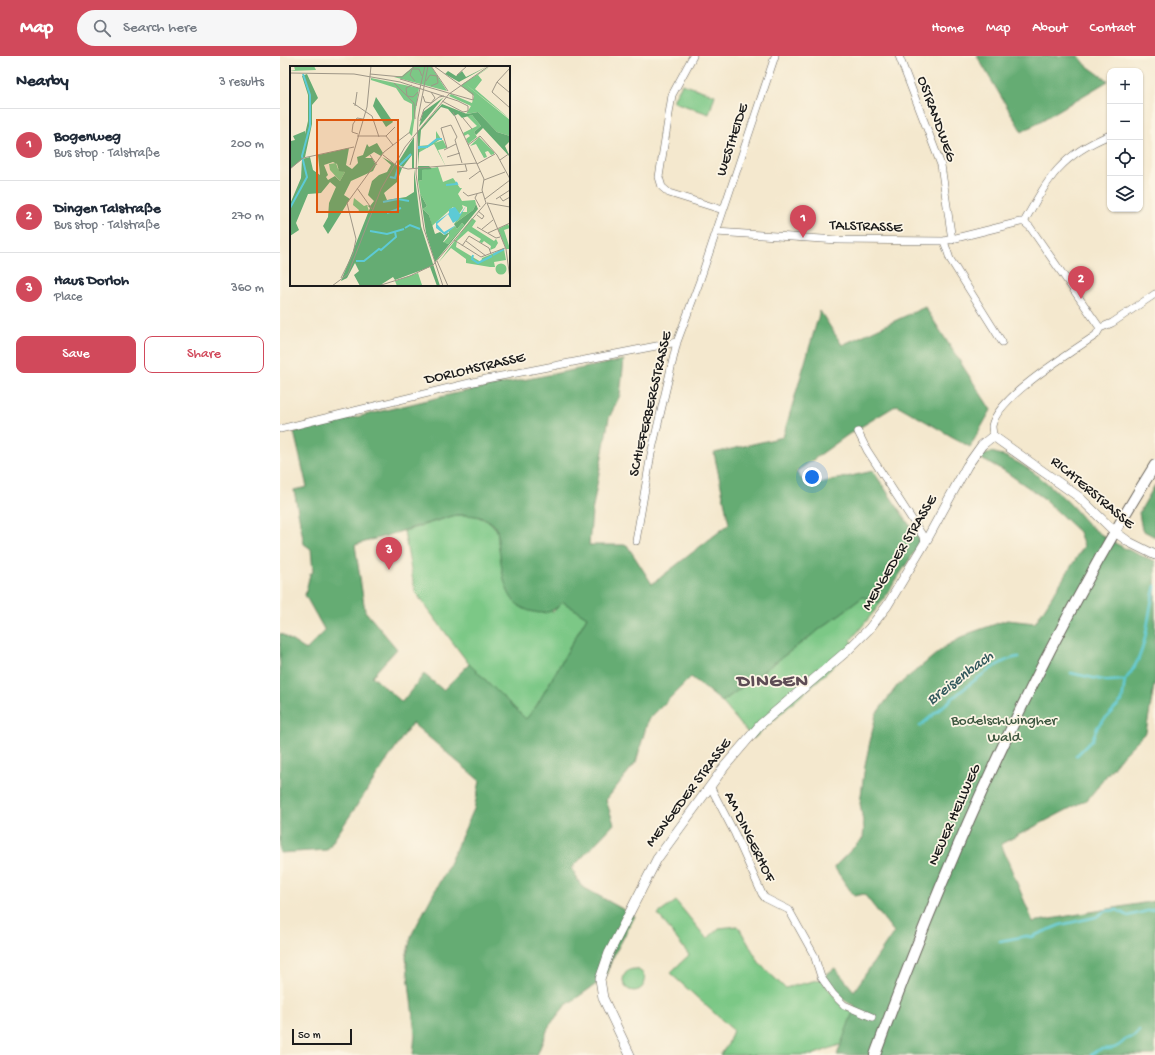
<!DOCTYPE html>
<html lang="en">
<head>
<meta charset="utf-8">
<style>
  :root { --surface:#fff; --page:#f6f6f7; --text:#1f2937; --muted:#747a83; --line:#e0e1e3; --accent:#d1495b }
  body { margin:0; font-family:"Gochi Hand",sans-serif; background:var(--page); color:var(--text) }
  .controls { position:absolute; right:12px; top:12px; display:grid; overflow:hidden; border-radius:8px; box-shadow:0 1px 3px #0004 }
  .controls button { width:36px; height:36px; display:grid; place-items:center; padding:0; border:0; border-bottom:1px solid var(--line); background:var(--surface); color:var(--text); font:20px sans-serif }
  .scale { position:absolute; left:12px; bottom:10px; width:60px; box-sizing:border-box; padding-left:4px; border:2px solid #1c1c1c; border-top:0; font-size:11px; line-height:14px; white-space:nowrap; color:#1c1c1c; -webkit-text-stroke:3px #fcf5e5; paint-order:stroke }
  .you { position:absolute; left:532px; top:421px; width:14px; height:14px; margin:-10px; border:3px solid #fff; border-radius:50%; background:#1a73e8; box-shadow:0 0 0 6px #1a73e833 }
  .badge { display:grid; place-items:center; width:26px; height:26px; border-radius:50%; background:var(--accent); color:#fff; font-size:13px; font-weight:700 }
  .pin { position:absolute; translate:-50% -33px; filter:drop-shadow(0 1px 2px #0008) }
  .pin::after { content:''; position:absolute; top:21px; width:14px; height:12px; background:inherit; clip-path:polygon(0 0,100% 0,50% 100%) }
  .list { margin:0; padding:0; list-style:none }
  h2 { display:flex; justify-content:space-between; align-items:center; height:52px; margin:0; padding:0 16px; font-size:17px }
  h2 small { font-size:13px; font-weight:400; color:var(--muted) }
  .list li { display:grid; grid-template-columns:26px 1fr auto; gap:12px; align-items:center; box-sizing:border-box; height:72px; padding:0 16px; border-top:1px solid var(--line) }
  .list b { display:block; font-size:15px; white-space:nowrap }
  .list p { margin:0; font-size:13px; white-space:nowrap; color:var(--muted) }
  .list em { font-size:13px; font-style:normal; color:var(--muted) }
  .actions { display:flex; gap:8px; padding:12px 16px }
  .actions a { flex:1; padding:9px 0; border:1px solid var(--accent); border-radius:8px; text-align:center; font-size:14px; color:var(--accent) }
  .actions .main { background:var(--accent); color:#fff }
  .icon { flex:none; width:22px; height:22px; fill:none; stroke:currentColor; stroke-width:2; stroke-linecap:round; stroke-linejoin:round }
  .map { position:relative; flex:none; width:875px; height:999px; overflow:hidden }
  header { display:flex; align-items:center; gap:24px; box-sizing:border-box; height:56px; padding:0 20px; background:var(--accent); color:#fff }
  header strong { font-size:19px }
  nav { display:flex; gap:22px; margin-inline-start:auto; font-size:14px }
  .search { width:280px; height:36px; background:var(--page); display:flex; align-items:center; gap:10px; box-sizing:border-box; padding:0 14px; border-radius:22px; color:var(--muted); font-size:15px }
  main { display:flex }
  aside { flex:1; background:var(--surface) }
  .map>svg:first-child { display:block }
  .green { fill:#7cc886; stroke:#4c7251 }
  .forest { fill:#65ac73; stroke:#406448; fill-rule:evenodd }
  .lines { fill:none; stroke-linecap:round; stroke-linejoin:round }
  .stream { stroke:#5dcad5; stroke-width:2.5 }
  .minor-casing { stroke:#68635a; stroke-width:8 }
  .tertiary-casing { stroke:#68635a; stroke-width:10 }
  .secondary-casing { stroke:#68635a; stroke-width:12 }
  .minor { stroke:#fff; stroke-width:7 }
  .tertiary { stroke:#fff; stroke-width:9 }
  .secondary { stroke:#fff; stroke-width:10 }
  .labels { text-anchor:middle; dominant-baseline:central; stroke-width:3.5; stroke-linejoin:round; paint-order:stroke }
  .street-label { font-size:15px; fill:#1c1c1c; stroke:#fcf5e5 }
  .park-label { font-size:15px; fill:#3e5841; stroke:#fcf5e5 }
  .water-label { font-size:16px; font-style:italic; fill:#33595d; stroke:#fcf5e5 }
  .district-label { font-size:19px; font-weight:bold; letter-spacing:1px; fill:#5d4c55; stroke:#fcf5e5 }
  .inset-river { fill:none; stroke:#5dcad5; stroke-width:2 }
  .inset-road { fill:none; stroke:#9e9687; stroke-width:1 }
  .view { fill:#de560d; fill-opacity:0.15; stroke:#de560d; stroke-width:2 }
  .inset-edge { fill:none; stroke:#1c1c1c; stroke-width:2 }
</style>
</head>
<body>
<header>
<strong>Map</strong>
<div class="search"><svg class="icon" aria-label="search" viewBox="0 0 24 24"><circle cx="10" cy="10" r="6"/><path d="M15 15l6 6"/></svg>Search here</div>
<nav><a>Home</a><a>Map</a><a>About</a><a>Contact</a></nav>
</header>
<main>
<aside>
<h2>Nearby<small>3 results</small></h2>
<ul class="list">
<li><span class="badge">1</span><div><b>Bogenweg</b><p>Bus stop · Talstraße</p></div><em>200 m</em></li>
<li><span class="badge">2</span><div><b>Dingen Talstraße</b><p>Bus stop · Talstraße</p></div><em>270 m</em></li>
<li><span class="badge">3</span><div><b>Haus Dorloh</b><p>Place</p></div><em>360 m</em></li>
</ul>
<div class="actions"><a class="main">Save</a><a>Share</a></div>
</aside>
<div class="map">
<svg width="875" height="999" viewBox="0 0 875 999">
  <rect width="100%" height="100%" fill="#fcf5e5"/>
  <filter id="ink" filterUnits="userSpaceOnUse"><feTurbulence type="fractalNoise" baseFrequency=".025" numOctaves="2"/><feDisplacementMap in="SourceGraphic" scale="8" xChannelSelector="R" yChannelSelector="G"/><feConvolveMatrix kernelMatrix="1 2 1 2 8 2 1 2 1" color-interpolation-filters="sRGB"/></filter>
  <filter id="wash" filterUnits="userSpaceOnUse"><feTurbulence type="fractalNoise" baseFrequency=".012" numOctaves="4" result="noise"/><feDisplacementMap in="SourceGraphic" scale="16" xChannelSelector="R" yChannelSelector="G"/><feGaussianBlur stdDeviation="0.9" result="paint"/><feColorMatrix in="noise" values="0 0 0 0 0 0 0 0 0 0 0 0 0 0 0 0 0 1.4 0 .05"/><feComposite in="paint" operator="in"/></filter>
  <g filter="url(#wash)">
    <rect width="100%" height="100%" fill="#f4e8ce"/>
    <!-- green -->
    <path class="green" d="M 402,28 L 435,39 L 429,58 L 394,46 L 394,42 Z
      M 176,459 L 194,459 L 210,466 L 217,474 L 220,496 L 273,556 L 283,546 L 307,561 L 257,649 L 246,664 L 189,608 L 135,536 L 124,475 Z
      M 583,541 L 601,547 L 571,584 L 576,590 L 473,683 L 442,646 Z
      M 396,845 L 427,883 L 439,872 L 458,870 L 480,908 L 505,932 L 541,923 L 563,951 L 573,957 L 562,988 L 532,999 L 440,999 L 448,988 L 453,974 L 390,917 L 409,899 L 378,858 Z
      M343 924a11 11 0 1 1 22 0a11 11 0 1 1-22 0Z"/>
    <!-- forest -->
    <path class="forest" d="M 697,0 L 799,0 L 806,9 L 828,25 L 742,76 Z
      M 645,251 L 711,354 L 690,391 L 617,349 L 569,378 L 516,416 L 527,430 L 593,415 L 641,486 L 601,547 L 583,541 L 442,646 L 411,621 L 368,664 L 356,706 L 326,744 L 334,768 L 292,812 L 301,830 L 355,860 L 332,903 L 325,922 L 285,950 L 269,970 L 257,999 L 133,999 L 135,978 L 126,901 L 132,878 L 168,810 L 194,753 L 200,725 L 132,667 L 47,794 L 0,797 L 0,577 L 26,594 L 45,575 L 25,539 L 30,518 L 33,516 L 31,493 L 24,488 L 14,434 L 27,431 L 14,376 L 177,337 L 344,304 L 340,339 L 329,362 L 312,456 L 309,489 L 347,489 L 372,528 L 449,468 L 434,397 L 503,381 L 540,255 L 562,289 ZM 176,459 C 190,459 210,459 217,474 C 218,478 218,483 218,486 C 223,513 221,550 254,556 C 267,559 274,555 283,546 L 307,561 L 257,649 L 246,663 L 189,608 L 163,634 L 144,618 L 122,646 L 92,620 L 117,593 L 85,555 L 75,489 Z
      M 711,396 C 741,403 767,426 789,447 C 798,456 805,467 815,474 C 833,488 854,497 875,505 L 875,624 L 866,676 L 842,700 L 808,743 L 721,788 L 753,866 L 875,845 L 875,999 L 557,999 L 575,950 C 560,944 553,933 544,920 L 555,912 L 574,935 L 614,876 L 584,838 L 574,840 L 554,811 L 583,782 L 584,772 L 580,747 L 585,709 L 596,658 L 617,630 L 666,590 L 690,577 L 727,564 L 755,567 L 804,490 L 799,476 L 762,441 L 723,414 L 703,404 L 702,400 Z
      M 875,429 L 875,481 L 862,474 L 859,457 Z"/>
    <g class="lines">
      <!-- stream -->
      <path class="stream" d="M 791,617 L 827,625 L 845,624 C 869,597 866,563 875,530
        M 640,670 C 661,653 714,602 739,601
        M 796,700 L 812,684 L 818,670 L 842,645 L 845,624
        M 720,885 L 746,880 L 751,881 L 780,869 L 816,861 L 825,855 L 837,854 L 848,860 L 875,853
        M 811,999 C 813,998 814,996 816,995 C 827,989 831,999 846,983 L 853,981 L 859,975"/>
    </g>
  </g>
  <g filter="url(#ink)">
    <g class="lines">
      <!-- minor casing -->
      <g class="minor-casing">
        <path id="minor" d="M 413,0 L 392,39 L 379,121 L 382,131 L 389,137 L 443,154
          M 619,0 L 661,109 L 672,184
          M 744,166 C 769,121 781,99 830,79
          M 436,176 L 558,184 L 664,185 L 740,166 L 744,166 L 750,171 L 820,272
          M 664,185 L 670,203 L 722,286
          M 0,373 L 206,323 L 397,286
          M 578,376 L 587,394 L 646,485
          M 713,380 C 713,377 712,373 712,370 C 717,341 792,296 816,279 L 820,272 L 832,267 L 875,238
          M 356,485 L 371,398 L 397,286 L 419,227 L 495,0
          M 430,730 L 455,778 L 482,838 L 485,842 L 509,854 L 534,899 L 541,921 L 553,938 L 564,949 L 592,961"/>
      </g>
      <!-- tertiary casing -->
      <g class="tertiary-casing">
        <path id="tertiary" d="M 350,999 L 323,942 L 320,923 L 329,897 L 377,803 L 445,710 L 481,668 L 567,595 L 589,573 L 607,550 L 646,485 L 687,410 L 702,389 L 713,380 L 799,441 L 834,475 L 849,486 L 875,499"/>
      </g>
      <!-- secondary casing -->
      <g class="secondary-casing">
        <path id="secondary" d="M 595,999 C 670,794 759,595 875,409"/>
      </g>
      <!-- minor -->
      <use href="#minor" class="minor"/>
      <!-- tertiary -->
      <use href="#tertiary" class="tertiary"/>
      <!-- secondary -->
      <use href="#secondary" class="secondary"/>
    </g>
  </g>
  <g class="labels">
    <!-- street labels -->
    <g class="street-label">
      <text transform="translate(656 63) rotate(70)">OSTRANDWEG</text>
      <text transform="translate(453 84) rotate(-72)">WESTHEIDE</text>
      <text transform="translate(586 171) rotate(2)">TALSTRASSE</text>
      <text transform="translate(195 313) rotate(-13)">DORLOHSTRASSE</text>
      <text transform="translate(371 348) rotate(-77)">SCHIEFERBERGSTRASSE</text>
      <text transform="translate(812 437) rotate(40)">RICHTERSTRASSE</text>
      <text transform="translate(620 497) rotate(-59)">MENGEDER STRASSE</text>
      <text transform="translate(409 737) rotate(-53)">MENGEDER STRASSE</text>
      <text transform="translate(675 759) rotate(-66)">NEUER HELLWEG</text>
      <text transform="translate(469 781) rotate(64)">AM DINGERHOF</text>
    </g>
    <!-- park labels -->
    <g class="park-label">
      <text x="724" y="665">Bodelschwingher<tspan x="724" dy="17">Wald</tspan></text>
    </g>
    <!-- water labels -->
    <g class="water-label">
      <text transform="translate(681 623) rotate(-37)">Breisenbach</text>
    </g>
    <!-- district labels -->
    <g class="district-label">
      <text x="493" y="626">DINGEN</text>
    </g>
  </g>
  <!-- overview -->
  <g transform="translate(10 10)">
    <rect width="220" height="220" fill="#f4e8ce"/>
    <path d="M 4,0 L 24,0 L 26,4 L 0,5 L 5,4 ZM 124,0 L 141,0 L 157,25 L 104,11 L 112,10 ZM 201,0 L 188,9 L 192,14 L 185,23 L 220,53 L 174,17 ZM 81,12 L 129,22 L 122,70 L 119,67 L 122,53 L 122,38 L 114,34 L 106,22 L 81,14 ZM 174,17 L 220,54 L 220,70 L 207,66 L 188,46 L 176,48 L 181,40 L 159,30 L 161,28 L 182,37 L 184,30 L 171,20 ZM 182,49 L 191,60 L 184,66 L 187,71 L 178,78 L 176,73 L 180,70 L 178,68 L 174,70 L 173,67 L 187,60 L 177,50 ZM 146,65 L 151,73 L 145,77 L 153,74 L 157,82 L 148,84 L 156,101 L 144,78 L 128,87 L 129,80 L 139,79 L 146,73 ZM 189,71 L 204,86 L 204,88 L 201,89 L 198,85 L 195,86 L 197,91 L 194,92 L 186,78 L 180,80 ZM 46,97 L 48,103 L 55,106 L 50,115 L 40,104 L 39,98 ZM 148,101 L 153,116 L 163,112 L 170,122 L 172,122 L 168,128 L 172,135 L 185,134 L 186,138 L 183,144 L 164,158 L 172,146 L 177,146 L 177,141 L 172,139 L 173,142 L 169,148 L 163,141 L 142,160 L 139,149 L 133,143 L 137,140 L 130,127 L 128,115 L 132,114 L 132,104 ZM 64,132 L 74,140 L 77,139 L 79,145 L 68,146 L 69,144 L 63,139 ZM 182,152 L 186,155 L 182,161 L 204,175 L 206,173 L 208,177 L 205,182 L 200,184 L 201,180 L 194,175 L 192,177 L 189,176 L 191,173 L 178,165 L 167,175 L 166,181 L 191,196 L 192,192 L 214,183 L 216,194 L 204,196 L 205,201 L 200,201 L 176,197 L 176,193 L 161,182 L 148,197 ZM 172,157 L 174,159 L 158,178 L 153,177 L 159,170 L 159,165 L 165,160 L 167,163 ZM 218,158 L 220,162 L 214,164 L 220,183 L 216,183 L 208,163 ZM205.5 203a5.5 5.5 0 1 1 11 0a5.5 5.5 0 1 1-11 0ZM 128,207 L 132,219 L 107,220 L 105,215 Z" fill="#7cc886"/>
    <path d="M 198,0 L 169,16 L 155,8 L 158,5 L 166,10 L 172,5 L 176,11 ZM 17,8 L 28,32 L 22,39 L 22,58 L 15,91 L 0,103 L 1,75 L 5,74 L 3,70 L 15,65 L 15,68 L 18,55 L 18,29 L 12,10 ZM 86,31 L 103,56 L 96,61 L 83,40 ZM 154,31 L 152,33 L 129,61 L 133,46 ZM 152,38 L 177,48 L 188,46 L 207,66 L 220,70 L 220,75 L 215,80 L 220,91 L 193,62 L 186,69 L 184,66 L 191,60 L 182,49 L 172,52 L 168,48 L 164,50 L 158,43 L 151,41 L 131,64 L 128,100 L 139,100 L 142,103 L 132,104 L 132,114 L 128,115 L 128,65 ZM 124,71 L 124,102 L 122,102 L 122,89 L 113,101 L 107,98 ZM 87,77 L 93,87 L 91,90 L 84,86 L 75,92 L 82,92 L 86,99 L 83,105 L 61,115 L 54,129 L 60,133 L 40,165 L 38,168 L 33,160 L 38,151 L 39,137 L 46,121 L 40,116 L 31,127 L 18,128 L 6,157 L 9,164 L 0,170 L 0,138 L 11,112 L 12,93 L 20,91 L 23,104 L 30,109 L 28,89 L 59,82 L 56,99 L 62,103 L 68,97 L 67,91 L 73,89 L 77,78 L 79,81 ZM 43,96 L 47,98 L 49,105 L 55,106 L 50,115 L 45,110 L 38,114 L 36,111 L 38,109 L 34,99 ZM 92,91 L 112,102 L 107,116 L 94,127 L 97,134 L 116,131 L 124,126 L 124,103 L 131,160 L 150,220 L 147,220 L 140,201 L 105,214 L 103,211 L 92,218 L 93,220 L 70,220 L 64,209 L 69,205 L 65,197 L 57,212 L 51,215 L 80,142 L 77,139 L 80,140 L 84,135 L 78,129 L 82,115 L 89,109 L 97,106 L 101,99 ZM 130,127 L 137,140 L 133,143 L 139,149 L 145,168 L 150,166 L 154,169 L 160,166 L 153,176 L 158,178 L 174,159 L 172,157 L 167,163 L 164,158 L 183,144 L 186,138 L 188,143 L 145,196 L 136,167 Z" fill="#65ac73" fill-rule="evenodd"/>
    <path d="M 176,140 L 168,154 L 163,157 L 158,148 L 147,158 L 154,166 L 166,159 L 155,169 L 146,162 L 146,156 L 159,147 L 159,143 L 165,141 L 170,148 Z" fill="#5dcad5"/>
    <path class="inset-river" d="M 129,83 L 129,81 L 137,81 L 147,73 L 152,73M 110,99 L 121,88M 100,111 L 105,112 L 108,102M 156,119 L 167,118 L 166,116M 93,136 L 108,133 L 119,135M 0,142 L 17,111 L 12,90 L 20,60 L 20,29 L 13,8M 97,147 L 111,142M 115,162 L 120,159 L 130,163M 80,165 L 97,168 L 114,163M 183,189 L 182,193 L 188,197 L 202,190M 203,189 L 214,183M 66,195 L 74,195 L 89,183 L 91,184 L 106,171 L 105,166"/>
    <path class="inset-road" d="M 138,0 L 128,52 L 126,108 L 134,163 L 153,220M 141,0 L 158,25M 144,0 L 170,19M 220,2 L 207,16 L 220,27M 0,7 L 64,8 L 110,16 L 168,35 L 178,40 L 178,45 L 173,46 L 152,35M 80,8 L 112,11 L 125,0M 167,9 L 177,0M 110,13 L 183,34 L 183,28 L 170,19M 125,15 L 120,9 L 122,3 L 129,3 L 132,10M 136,15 L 140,9 L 147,10 L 148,17 L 141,20M 207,16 L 202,26 L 220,42M 104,17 L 124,37 L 125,53M 122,19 L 116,22 L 117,30 L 123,31 L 128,26M 133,30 L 135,36 L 141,37 L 145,32 L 141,26M 63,37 L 82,50 L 89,71M 65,40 L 67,26M 126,40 L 135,0M 163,46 L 194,113 L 192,124 L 196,137M 173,52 L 182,63M 130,55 L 134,43 L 149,31 L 154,30M 68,68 L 62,66 L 63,58 L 67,52 L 73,53M 67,70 L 96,70 L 103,79M 96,70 L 105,61M 167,71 L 165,74 L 172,97M 178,79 L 190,70 L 207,89 L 220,113M 157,82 L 151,62 L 161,59 L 167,71M 154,84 L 166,78M 80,89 L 87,99M 93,89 L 107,100 L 118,103 L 187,97M 157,91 L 170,87M 210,94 L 220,87M 187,98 L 205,88M 60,99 L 77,41 L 81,0M 0,103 L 13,92 L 64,81M 167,106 L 177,105 L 175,98M 179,113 L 190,105M 194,114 L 215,106M 67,122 L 82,143M 173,126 L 178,130 L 193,126M 187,128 L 185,132 L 190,141M 210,131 L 213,135 L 220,131M 195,133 L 220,114M 206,133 L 220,124M 197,137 L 216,183 L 220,213M 197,137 L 220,141M 187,149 L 192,153 L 194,150 L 188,145M 187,161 L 206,172 L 210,171M 192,163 L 203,154M 198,167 L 220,157M 164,174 L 191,191 L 215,182M 176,175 L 196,190M 172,180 L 179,170 L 199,182 L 201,188M 147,195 L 158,220M 51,212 L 63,188 L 66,173 L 57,137 L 94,86 L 120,66M 42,220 L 58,208 L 91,123 L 115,81 L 159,28 L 199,0M 88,220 L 120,210 L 143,199 L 196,137"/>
    <path class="view" d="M 27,54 L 108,54 L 108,146 L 27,146 Z"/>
    <rect width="220" height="220" class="inset-edge"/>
  </g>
</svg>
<div class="controls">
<button>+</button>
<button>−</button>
<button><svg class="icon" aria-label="locate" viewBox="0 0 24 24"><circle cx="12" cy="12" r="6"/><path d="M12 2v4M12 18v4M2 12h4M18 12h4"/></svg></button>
<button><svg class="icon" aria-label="layers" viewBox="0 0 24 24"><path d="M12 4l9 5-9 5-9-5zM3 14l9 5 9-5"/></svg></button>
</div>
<div class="scale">50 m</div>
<div class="you"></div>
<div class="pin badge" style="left:523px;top:182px">1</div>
<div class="pin badge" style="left:801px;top:243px">2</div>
<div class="pin badge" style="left:109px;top:514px">3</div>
</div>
</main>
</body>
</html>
